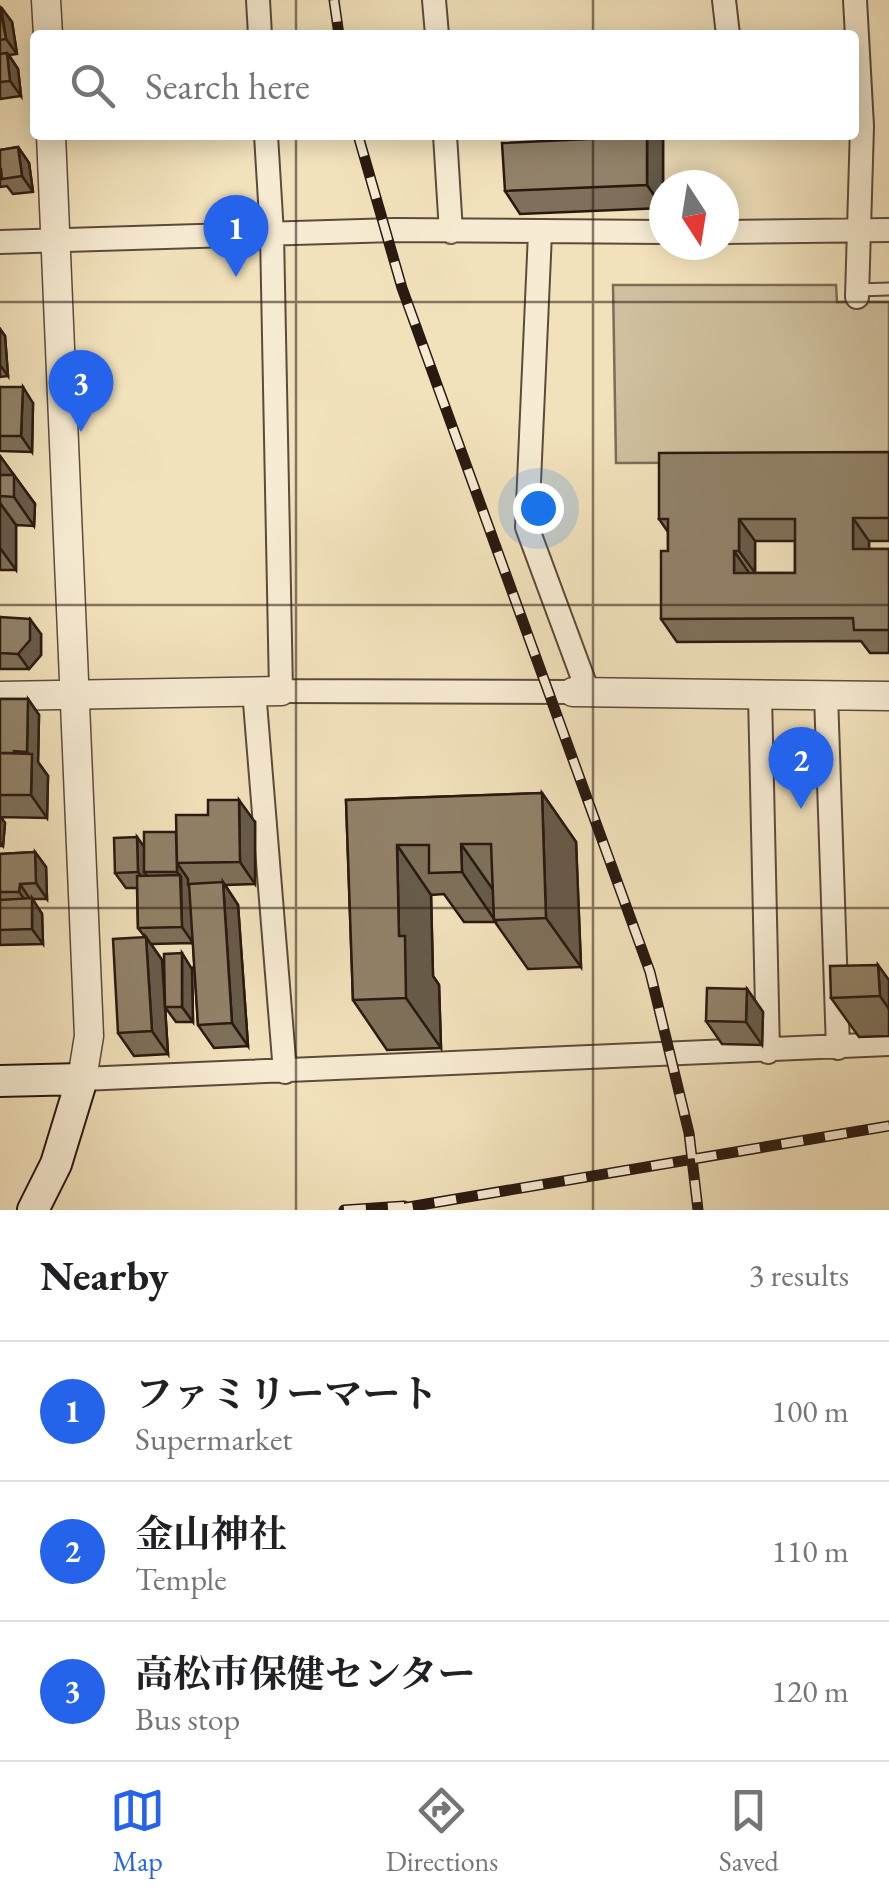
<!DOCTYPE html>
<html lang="en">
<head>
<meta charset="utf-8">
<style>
  :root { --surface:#fff; --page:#f2f2f2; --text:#202124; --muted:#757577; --line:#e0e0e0; --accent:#2563eb }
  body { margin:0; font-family:"EB Garamond","Noto Serif JP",serif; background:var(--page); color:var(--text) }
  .compass { position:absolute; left:649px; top:170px; width:90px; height:90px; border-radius:50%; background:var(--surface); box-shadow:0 5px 25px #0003; rotate:168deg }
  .you { position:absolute; left:538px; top:508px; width:35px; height:35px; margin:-25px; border:8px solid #fff; border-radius:50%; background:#1a73e8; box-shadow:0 0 0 15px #1a73e833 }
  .badge { display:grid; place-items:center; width:65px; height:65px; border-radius:50%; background:var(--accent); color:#fff; font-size:32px; font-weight:700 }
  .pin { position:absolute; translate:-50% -82px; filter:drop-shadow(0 2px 5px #0008) }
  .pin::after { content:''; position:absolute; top:52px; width:35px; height:30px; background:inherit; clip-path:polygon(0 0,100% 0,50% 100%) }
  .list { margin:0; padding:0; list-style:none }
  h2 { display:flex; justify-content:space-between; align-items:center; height:130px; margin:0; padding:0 40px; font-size:42px }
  h2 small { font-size:32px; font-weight:400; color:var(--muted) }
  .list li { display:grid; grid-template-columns:65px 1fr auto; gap:30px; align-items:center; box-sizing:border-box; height:140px; padding:0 40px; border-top:2px solid var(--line) }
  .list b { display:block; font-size:38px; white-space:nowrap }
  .list p { margin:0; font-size:32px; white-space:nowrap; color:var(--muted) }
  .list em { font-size:32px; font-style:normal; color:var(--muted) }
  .icon { flex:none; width:55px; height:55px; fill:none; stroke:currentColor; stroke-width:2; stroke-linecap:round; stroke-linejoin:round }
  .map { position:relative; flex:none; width:889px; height:1210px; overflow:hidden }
  .search { position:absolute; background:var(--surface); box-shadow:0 5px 25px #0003; left:30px; right:30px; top:30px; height:110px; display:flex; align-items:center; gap:25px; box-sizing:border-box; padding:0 35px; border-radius:10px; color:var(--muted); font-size:38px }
  .sheet { height:550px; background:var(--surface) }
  nav { display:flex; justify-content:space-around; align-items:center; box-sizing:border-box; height:140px; border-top:2px solid var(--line); background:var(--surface); font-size:28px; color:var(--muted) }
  nav a { display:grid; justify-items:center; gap:5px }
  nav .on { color:var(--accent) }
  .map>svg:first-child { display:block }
  .pitch { fill:#d0c09f; stroke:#7d6c58; stroke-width:2.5 }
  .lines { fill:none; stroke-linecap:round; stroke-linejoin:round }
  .service-casing { stroke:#5c4b3b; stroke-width:15 }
  .minor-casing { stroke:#5c4b3b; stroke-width:26 }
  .tertiary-casing { stroke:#5c4b3b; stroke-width:31 }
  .secondary-casing { stroke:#2a1910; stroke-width:34 }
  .service { stroke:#f7ecd3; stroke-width:11 }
  .minor { stroke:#f7ecd3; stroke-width:22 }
  .tertiary { stroke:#f7ecd3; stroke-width:28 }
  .secondary { stroke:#f7ecd3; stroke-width:30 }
  .rail-casing { stroke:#2a1910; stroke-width:11 }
  .rail { stroke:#f7ecd3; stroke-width:8; stroke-dasharray:22; stroke-linecap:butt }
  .wall { fill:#7e705a; stroke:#2a1910; stroke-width:2.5; fill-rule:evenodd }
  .shaded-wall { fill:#665b4a; stroke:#2a1910; stroke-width:2.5 }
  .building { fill:#928269; stroke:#2a1910; stroke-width:2.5; fill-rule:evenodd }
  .grid { fill:none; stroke:#2a1910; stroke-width:2.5; stroke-opacity:0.55 }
</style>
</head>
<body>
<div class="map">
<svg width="889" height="1210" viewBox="0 0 889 1210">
  <rect width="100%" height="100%" fill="#f2e2bc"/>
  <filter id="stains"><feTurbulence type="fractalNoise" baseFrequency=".002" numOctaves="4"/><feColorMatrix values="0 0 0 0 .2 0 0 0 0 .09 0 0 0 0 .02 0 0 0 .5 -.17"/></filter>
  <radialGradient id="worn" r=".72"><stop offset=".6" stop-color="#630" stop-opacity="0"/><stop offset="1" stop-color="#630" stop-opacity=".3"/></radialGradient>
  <!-- pitch -->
  <path class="pitch" d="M 613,285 L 836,285 L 837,302 L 889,302 L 889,462 L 616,463 Z"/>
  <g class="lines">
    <!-- service casing -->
    <g class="service-casing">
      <path id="service" d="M 856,290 L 889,289"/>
    </g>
    <!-- minor casing -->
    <g class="minor-casing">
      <path id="minor" d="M 258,0 L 260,35
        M 434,0 L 437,35
        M 724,0 L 728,35
        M 855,0 L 862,126 L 857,297
        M 266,135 L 272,234 L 281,691 L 573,692
        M 445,135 L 451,232
        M 724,232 L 889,230
        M 540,233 L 527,527 L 588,692
        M 0,242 L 394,230 L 664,232
        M 254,690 L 285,1072
        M 760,695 L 768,1052
        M 826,695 L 838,1048
        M 82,1079 L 889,1044"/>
    </g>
    <!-- tertiary casing -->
    <g class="tertiary-casing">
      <path id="tertiary" d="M 46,0 L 48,35
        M 51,135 L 89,1036 L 82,1079
        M 573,692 L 889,696
        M 0,696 L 281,691"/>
    </g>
    <!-- secondary casing -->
    <g class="secondary-casing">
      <path id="secondary" d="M 0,1081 L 82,1079 L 56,1164 L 33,1210"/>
    </g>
    <!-- service -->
    <use href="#service" class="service"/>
    <!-- minor -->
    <use href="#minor" class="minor"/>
    <!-- tertiary -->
    <use href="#tertiary" class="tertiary"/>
    <!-- secondary -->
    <use href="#secondary" class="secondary"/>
    <!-- rail casing -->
    <g class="rail-casing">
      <path id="rail" d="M 334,0 L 339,35
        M 358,135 L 402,288 L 650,972 L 689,1133 L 698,1210
        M 344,1210 L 404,1206
        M 391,1210 L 889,1126"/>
    </g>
    <!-- rail -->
    <use href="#rail" class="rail"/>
  </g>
  <!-- wall -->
  <path class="wall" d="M 0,7 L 12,22 L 17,54 L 9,55 L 18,69 L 21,96 L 0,99 Z
    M 611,135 L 663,135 L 663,208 L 520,214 L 505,191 L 613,138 Z
    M 18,147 L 29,163 L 33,192 L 13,194 L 7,186 L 0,187 L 0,150 Z
    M 0,329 L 5,336 L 8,376 L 0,377 Z
    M 0,387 L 33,403 L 32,452 L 0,451 Z
    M 889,452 L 889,541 L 869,541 L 869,549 L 889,549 L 889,653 L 870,653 L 861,641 L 677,642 L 661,619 L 668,551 L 668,532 L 659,519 ZM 755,541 L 795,541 L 795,573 L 755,573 Z
    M 0,456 L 35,504 L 34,526 L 16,525 L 16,570 L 0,570 Z
    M 0,617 L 41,634 L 41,655 L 29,669 L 0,669 Z
    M 0,699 L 28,699 L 39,715 L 38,762 L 48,776 L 47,818 L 1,817 L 5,823 L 3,846 L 0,846 Z
    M 542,793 L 576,842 L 581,967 L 528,969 L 495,922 L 464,922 L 444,894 L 431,895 L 433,976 L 439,985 L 441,1048 L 387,1050 L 353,1000 L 346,800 Z
    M 255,822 L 255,884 L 225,885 L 238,905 L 248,1046 L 214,1048 L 198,1025 L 193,943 L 151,944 L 162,960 L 168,1054 L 134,1056 L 118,1033 L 145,937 L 138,928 L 137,888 L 126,888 L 115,873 L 144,847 L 176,832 Z
    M 35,852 L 46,867 L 47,899 L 32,899 L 42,914 L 43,944 L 0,945 L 0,854 Z
    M 192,969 L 193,1022 L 176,1022 L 165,1007 Z
    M 889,980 L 889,1036 L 859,1037 L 831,998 Z
    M 747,989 L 763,1012 L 762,1045 L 722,1044 L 706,1021 Z"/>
  <!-- shaded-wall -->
  <path class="shaded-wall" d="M 1,7 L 12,22 L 17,54 L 6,39 Z
    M 7,53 L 18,69 L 21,96 L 10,81 Z
    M 647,135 L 663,135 L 663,208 L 647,185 Z
    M 18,147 L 29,163 L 33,192 L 22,176 Z
    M 0,329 L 5,336 L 8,376 L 0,365 Z
    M 23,387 L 33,403 L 32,452 L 21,436 Z
    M 0,456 L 35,504 L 34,526 L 14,497 L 0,481 Z
    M 0,503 L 16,525 L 16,570 L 0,548 Z
    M 853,518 L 869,541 L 869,571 L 853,549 Z
    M 739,519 L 755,541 L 755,573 L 739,551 Z
    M 734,551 L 750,574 L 734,573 Z
    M 30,619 L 41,634 L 41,655 L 29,669 L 18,654 Z
    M 28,699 L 39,715 L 38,762 L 48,776 L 47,818 L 31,795 L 32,759 L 27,752 Z
    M 542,793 L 576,842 L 581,967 L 546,918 Z
    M 239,800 L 255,822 L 255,884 L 240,862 Z
    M 0,816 L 5,823 L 3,846 L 0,842 Z
    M 137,837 L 148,852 L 144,872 L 149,878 L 149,887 L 138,872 Z
    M 461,844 L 496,894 L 496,922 L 462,872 Z
    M 397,845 L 431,895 L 433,976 L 439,985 L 441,1048 L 406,998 L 399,936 Z
    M 35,852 L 46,867 L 47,899 L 36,883 Z
    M 177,863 L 188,879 L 188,885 L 191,890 L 193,943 L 182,927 L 181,877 L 177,872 Z
    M 223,882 L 238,905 L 248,1046 L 232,1023 Z
    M 20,884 L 30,899 L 30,907 L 19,892 Z
    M 32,898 L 42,914 L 43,944 L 32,929 Z
    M 146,937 L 162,960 L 168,1054 L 152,1031 Z
    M 182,953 L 192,969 L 193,1022 L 182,1007 Z
    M 878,965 L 889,980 L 889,1009 L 880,996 Z
    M 747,989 L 763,1012 L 762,1045 L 746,1022 Z"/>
  <!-- building -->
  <path class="building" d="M 0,7 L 6,39 L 0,40 Z
    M 7,53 L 10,81 L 0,82 L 0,54 Z
    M 631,135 L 647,135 L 647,185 L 505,191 L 502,143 L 631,137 Z
    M 18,147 L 22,176 L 2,179 L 1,169 L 0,169 L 0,150 Z
    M 0,387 L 23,387 L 21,436 L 0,436 Z
    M 889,452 L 889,518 L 853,518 L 853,549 L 889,549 L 889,630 L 854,630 L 853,618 L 661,619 L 661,551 L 668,551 L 668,519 L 659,519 L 659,453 ZM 739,519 L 795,519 L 795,573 L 734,573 L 734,551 L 739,551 Z
    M 0,475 L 14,475 L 14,497 L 0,496 Z
    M 0,617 L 30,619 L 30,640 L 18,654 L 0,653 Z
    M 0,699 L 28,699 L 27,752 L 14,751 L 14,753 L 0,753 Z
    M 0,753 L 32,754 L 31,795 L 0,795 Z
    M 542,793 L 546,918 L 494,920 L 491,844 L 461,844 L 462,872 L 429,873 L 429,845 L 397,845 L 399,936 L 405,936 L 406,998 L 353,1000 L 346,800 Z
    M 208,800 L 239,800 L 240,862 L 177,863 L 176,815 L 208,815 Z
    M 144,832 L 176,832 L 177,872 L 144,872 Z
    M 137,837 L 138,872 L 115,873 L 114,838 Z
    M 35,852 L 36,883 L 20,884 L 19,892 L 0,892 L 0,854 Z
    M 180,875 L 182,927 L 138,928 L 137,876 Z
    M 223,882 L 232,1023 L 198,1025 L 189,884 Z
    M 32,898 L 32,929 L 0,930 L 0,900 Z
    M 146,937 L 152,1031 L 118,1033 L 113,939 Z
    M 182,953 L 182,1007 L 165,1007 L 164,954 Z
    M 878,965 L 880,996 L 831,998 L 830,966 Z
    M 707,988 L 747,989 L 746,1022 L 706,1021 Z"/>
  <!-- grid -->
  <path class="grid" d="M 296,0 L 296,35M 593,0 L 593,35M 296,135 L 296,1210M 593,135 L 593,1210M 0,302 L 889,302M 0,605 L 889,605M 0,908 L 889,908"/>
  <rect width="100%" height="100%" filter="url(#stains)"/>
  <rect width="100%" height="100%" fill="url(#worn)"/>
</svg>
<svg class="compass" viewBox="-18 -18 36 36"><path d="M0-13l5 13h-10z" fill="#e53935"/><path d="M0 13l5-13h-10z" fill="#757577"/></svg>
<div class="you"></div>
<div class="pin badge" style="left:236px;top:277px">1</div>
<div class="pin badge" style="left:801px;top:809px">2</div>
<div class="pin badge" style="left:81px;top:432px">3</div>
<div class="search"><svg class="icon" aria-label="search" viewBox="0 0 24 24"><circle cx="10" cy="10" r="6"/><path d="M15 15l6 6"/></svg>Search here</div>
</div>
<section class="sheet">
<h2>Nearby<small>3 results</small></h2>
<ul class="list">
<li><span class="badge">1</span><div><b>ファミリーマート</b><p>Supermarket</p></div><em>100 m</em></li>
<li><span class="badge">2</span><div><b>金山神社</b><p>Temple</p></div><em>110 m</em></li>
<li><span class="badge">3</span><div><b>高松市保健センター</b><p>Bus stop</p></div><em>120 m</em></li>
</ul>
</section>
<nav>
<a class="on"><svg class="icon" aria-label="map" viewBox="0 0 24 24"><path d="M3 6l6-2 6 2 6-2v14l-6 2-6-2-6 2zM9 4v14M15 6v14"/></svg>Map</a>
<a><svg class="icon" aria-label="directions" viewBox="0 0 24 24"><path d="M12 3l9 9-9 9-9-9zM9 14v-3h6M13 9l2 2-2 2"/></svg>Directions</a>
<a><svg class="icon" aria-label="saved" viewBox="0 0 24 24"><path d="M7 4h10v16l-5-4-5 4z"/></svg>Saved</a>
</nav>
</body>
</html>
